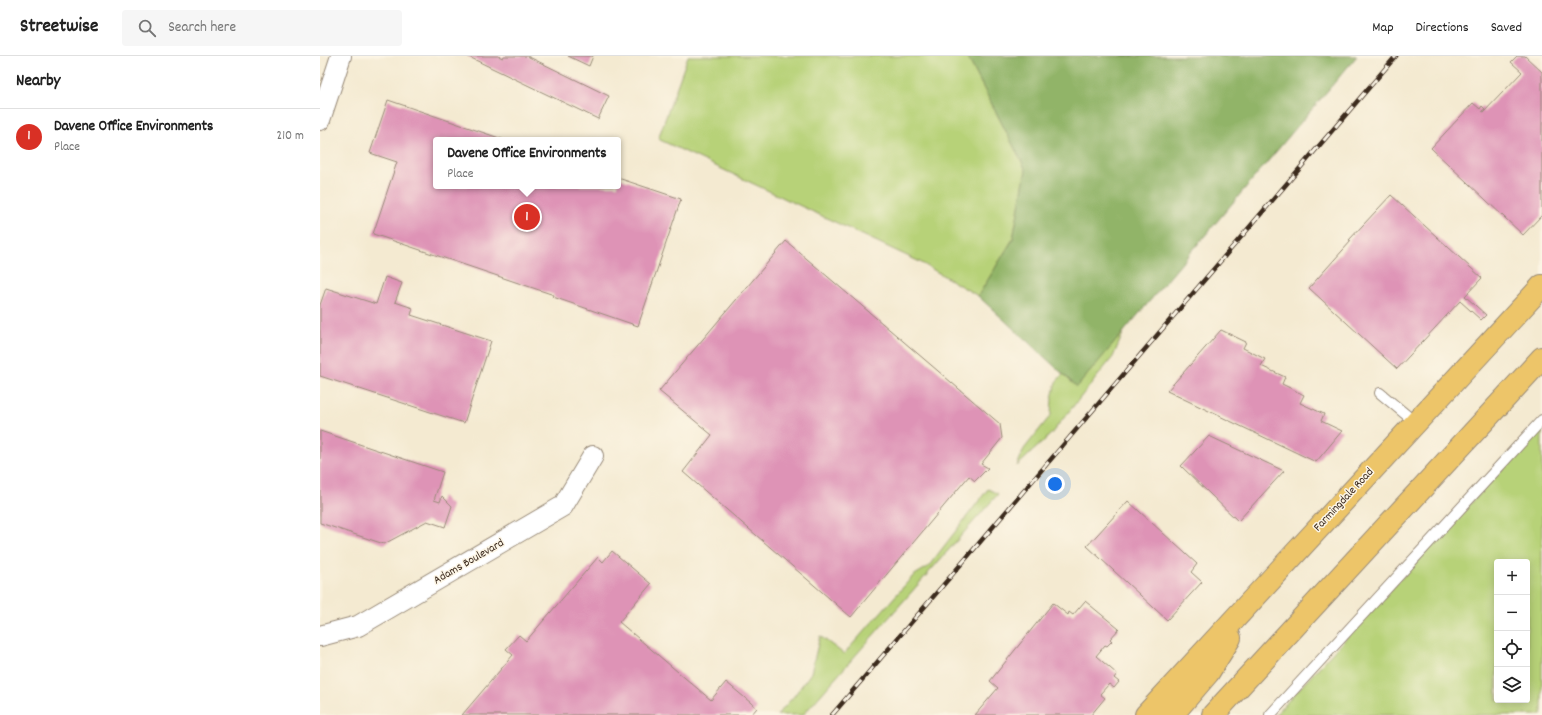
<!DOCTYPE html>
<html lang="en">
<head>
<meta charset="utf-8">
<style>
  :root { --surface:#fff; --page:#f6f6f6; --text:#222; --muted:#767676; --line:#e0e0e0; --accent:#d93025 }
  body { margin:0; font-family:Dekko,sans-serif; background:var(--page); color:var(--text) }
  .controls { position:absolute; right:12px; bottom:12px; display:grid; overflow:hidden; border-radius:4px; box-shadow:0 2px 10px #0003 }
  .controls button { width:36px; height:36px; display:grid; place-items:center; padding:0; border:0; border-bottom:1px solid var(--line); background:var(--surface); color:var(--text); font:20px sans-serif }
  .you { position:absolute; left:735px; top:428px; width:14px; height:14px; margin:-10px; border:3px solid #fff; border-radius:50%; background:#1a73e8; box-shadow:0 0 0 6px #1a73e833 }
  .badge { display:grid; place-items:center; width:26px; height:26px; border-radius:50%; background:var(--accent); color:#fff; font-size:13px; font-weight:700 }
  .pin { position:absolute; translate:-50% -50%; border:2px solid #fff; box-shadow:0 1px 4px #0006 }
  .popup { position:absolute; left:113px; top:81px; width:188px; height:52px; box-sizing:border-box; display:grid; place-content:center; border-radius:4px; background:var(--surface); filter:drop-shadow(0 1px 3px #0005); font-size:13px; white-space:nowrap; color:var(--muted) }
  .popup b { font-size:15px; color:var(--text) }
  .popup::after { content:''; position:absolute; left:50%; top:100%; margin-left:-8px; border:8px solid transparent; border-top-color:var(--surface) }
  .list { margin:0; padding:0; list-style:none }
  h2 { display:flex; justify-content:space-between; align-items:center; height:52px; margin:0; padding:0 16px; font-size:17px }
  h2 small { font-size:13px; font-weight:400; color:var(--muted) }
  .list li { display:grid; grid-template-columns:26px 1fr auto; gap:12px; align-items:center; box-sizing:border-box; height:56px; padding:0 16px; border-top:1px solid var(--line) }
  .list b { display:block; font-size:15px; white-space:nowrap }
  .list p { margin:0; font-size:13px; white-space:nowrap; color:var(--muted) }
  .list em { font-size:13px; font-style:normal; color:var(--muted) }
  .icon { flex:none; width:22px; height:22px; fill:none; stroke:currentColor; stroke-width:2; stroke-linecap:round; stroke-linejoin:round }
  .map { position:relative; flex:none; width:1222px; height:659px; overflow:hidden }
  header { display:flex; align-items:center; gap:24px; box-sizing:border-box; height:56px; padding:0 20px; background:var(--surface); border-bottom:1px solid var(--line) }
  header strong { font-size:19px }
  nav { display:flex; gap:22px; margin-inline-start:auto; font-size:14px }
  .search { width:280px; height:36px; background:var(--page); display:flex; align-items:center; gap:10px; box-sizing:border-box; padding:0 14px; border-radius:4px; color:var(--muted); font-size:15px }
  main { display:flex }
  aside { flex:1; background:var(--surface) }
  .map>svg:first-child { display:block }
  .green { fill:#b7d278; stroke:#797e4b; fill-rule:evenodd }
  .forest { fill:#91b468; stroke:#666f43 }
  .building { fill:#de93b6 }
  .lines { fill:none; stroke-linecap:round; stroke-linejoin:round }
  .lane-casing { stroke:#988a78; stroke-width:12 }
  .street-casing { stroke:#988a78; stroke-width:22 }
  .primary-casing { stroke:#988a78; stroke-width:24 }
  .lane { stroke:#fff; stroke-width:10 }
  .street { stroke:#fff; stroke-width:20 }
  .primary { stroke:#edc569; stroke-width:22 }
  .rail-casing { stroke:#3b2a1e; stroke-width:4.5 }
  .rail { stroke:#fcf5e5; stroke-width:3; stroke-dasharray:9; stroke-linecap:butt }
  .labels { text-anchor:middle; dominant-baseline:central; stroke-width:3; stroke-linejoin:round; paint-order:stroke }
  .street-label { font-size:12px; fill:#3b2a1e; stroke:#fcf5e5 }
</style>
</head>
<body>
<header>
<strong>Streetwise</strong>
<div class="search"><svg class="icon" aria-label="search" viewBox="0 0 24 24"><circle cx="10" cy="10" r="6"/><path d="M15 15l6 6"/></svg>Search here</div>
<nav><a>Map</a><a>Directions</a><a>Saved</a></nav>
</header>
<main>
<aside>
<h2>Nearby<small></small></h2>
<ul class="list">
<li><span class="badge">1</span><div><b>Davene Office Environments</b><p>Place</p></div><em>210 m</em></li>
</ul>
</aside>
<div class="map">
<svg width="1222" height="659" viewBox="0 0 1222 659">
  <rect width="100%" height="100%" fill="#fcf5e5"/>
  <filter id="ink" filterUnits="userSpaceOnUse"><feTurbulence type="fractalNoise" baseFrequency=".025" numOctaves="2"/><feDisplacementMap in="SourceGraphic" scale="8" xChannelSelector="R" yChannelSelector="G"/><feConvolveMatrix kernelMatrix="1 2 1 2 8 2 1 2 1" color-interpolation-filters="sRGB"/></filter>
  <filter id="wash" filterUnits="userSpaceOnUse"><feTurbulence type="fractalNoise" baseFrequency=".012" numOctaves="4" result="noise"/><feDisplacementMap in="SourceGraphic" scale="16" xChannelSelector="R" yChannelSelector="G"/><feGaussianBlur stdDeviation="0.9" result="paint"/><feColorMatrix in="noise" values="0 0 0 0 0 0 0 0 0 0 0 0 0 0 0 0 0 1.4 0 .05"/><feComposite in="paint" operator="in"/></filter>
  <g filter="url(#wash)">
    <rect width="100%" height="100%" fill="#f4ead1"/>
    <!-- green -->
    <path class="green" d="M 368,0 L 647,0 L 706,114 L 693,183 L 658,240 L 600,206 L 338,83 Z
      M 804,275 L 793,301 L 730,379 L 697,410 L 704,393 L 731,359 L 732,342 L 736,326 L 743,318 L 757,331 Z
      M 1222,370 L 1222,659 L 955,659 ZM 1177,506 L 1207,506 L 1207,644 L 1177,644 Z
      M 668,433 L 678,438 L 483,659 L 457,659 L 474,640 L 491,617 L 500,580 L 524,598 L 593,520 L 608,511 Z"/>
    <!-- forest -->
    <path class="forest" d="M 647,0 L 1037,0 L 757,331 L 658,240 L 693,183 L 706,114 Z"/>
    <g id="blocks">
      <!-- building -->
      <path class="building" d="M 147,0 L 178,0 L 183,2 L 184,0 L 207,0 L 289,40 L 278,63 Z
        M 248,0 L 273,0 L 269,10 Z
        M 1197,0 L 1205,0 L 1222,16 L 1222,159 L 1203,179 L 1111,92 L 1153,47 L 1160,53 L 1162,50 L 1165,53 L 1162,55 L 1164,56 L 1202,16 L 1191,6 Z
        M 68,44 L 185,84 L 116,84 L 116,130 L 298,130 L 298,122 L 361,143 L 318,270 L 233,241 L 234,239 L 53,178 L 77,106 L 50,97 Z
        M 1071,139 L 1162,222 L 1145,240 L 1166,259 L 1161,264 L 1140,245 L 1077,313 L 989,232 L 1031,185 L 1029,184 Z
        M 466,185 L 680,368 L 682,382 L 661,408 L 668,412 L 655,425 L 649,420 L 531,561 L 363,416 L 392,379 L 339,335 Z
        M 65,221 L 82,227 L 75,246 L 93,252 L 91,259 L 171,285 L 144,367 L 0,320 L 0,249 L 6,232 L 56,248 Z
        M 901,274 L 926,286 L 923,292 L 945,303 L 941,310 L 965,321 L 962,328 L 984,339 L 980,347 L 1004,358 L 1001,365 L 1022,375 L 996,406 L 847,335 Z
        M 0,375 L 123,416 L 114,444 L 120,446 L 122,440 L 132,450 L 125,471 L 107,465 L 64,488 L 0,467 Z
        M 889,380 L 964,415 L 918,465 L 861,410 Z
        M 808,445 L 877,508 L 871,516 L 882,526 L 847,564 L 767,490 Z
        M 292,495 L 331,528 L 299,566 L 391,644 L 406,626 L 437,652 L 431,659 L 142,659 L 193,599 L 186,593 L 199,579 L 206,585 L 278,501 L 283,506 Z
        M 765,545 L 799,573 L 790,583 L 792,585 L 787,590 L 785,589 L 776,600 L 797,618 L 794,622 L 799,626 L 794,632 L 789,628 L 780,638 L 785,642 L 771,659 L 655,659 L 678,632 L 670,625 L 733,547 L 748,559 L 749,556 L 753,559 Z"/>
    </g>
  </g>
  <g filter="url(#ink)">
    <use href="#blocks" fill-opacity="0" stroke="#988a78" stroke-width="1"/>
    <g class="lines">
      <!-- lane casing -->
      <g class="lane-casing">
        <path id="lane" d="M 1060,337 L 1096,367
          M 950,659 L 1222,364"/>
      </g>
      <!-- street casing -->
      <g class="street-casing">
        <path id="street" d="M 0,64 L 21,0
          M 0,580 L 38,570 L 243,450 L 273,400"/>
      </g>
      <!-- primary casing -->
      <g class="primary-casing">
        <path id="primary" d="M 826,659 L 1222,230
          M 852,659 L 888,617 L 910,582
          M 893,659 L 1222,302"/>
      </g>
      <!-- lane -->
      <use href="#lane" class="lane"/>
      <!-- street -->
      <use href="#street" class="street"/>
      <!-- primary -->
      <use href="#primary" class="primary"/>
      <!-- rail casing -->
      <g class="rail-casing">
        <path id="rail" d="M 512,659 L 1076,0"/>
      </g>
      <!-- rail -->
      <use href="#rail" class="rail"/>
    </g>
  </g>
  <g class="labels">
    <!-- street labels -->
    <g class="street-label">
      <text transform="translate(1024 444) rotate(-47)">Farmingdale Road</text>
      <text transform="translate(149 506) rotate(-30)">Adams Boulevard</text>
    </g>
  </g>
</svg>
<div class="controls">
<button>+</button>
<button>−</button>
<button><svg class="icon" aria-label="locate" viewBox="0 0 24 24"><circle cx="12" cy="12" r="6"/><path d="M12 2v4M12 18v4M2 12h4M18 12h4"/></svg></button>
<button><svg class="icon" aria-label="layers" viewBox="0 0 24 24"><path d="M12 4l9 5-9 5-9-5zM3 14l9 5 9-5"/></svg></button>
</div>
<div class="you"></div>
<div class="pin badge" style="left:207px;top:161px">1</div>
<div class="popup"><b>Davene Office Environments</b>Place</div>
</div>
</main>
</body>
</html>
